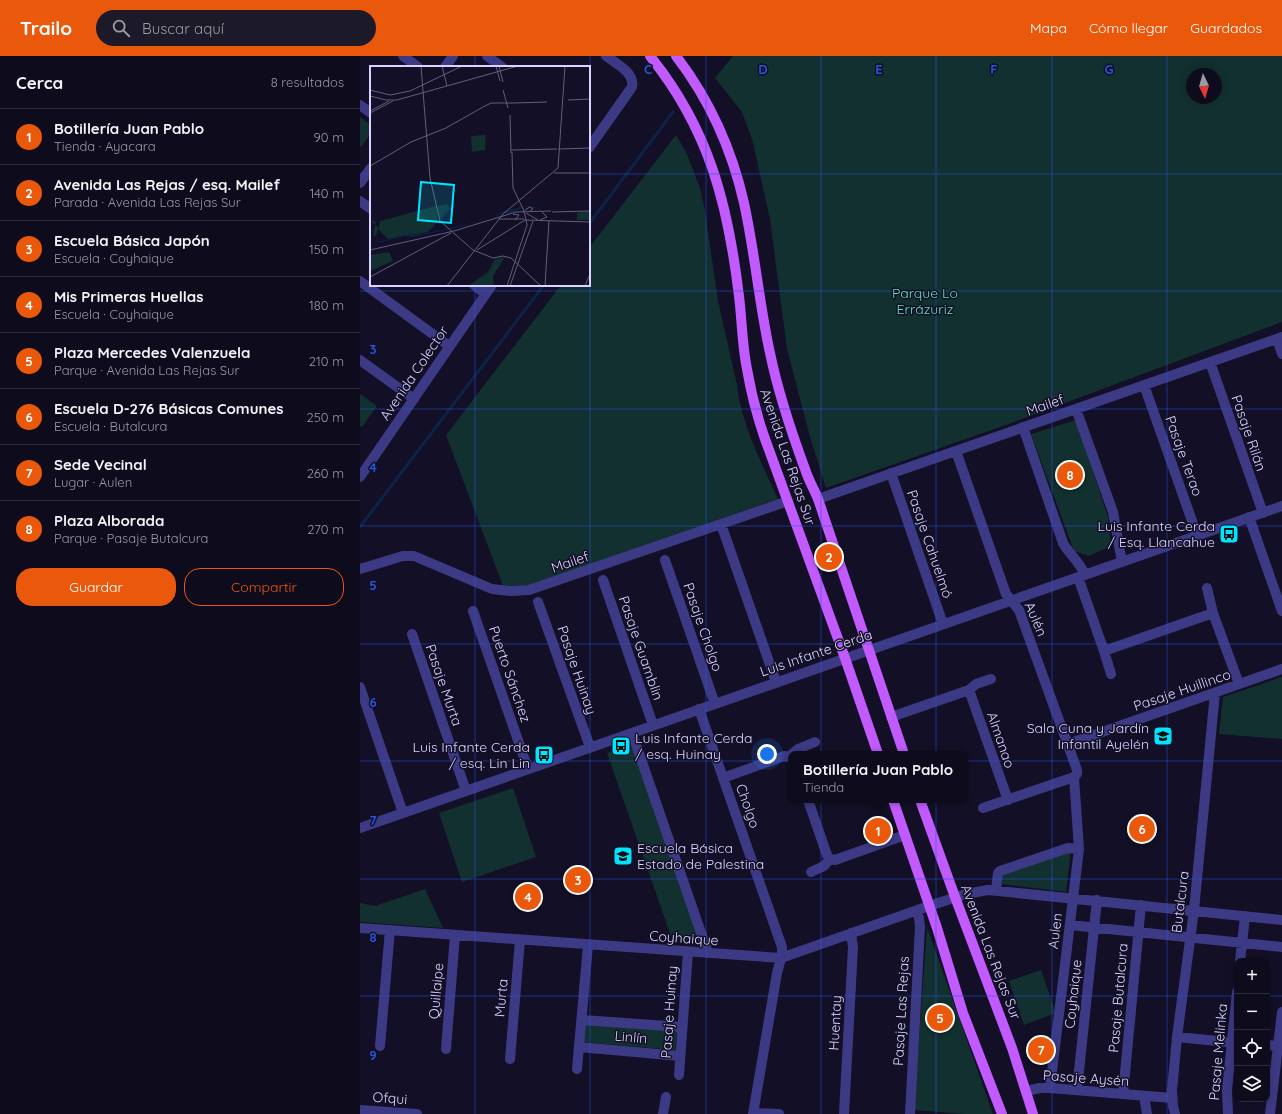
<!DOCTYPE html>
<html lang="es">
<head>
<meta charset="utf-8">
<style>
  :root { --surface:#0e0b1c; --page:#1c1929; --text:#f1f3f6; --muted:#9b9ba3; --line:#2e2b3b; --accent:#ea580c }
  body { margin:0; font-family:Quicksand,sans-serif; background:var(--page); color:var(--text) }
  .controls { position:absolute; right:12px; bottom:12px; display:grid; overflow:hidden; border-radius:8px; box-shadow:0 2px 10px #0003 }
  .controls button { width:36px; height:36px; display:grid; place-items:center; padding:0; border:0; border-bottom:1px solid var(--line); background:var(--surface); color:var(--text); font:20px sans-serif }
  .compass { position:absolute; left:826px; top:12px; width:36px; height:36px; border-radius:50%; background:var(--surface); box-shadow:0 2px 10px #0003; rotate:175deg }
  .you { position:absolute; left:407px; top:698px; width:14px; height:14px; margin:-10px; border:3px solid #fff; border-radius:50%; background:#1a73e8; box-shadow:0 0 0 6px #1a73e833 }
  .badge { display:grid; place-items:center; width:26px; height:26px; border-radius:50%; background:var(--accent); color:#fff; font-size:13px; font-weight:700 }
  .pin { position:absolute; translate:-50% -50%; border:2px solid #fff; box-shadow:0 1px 4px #0006 }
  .popup { position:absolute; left:428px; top:695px; width:180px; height:52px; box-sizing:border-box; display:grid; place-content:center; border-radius:8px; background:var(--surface); filter:drop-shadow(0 1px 3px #0005); font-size:13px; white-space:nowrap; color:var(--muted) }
  .popup b { font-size:15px; color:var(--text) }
  .popup::after { content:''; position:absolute; left:50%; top:100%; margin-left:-8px; border:8px solid transparent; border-top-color:var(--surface) }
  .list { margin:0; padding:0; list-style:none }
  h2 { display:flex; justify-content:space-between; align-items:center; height:52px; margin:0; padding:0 16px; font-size:17px }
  h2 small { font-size:13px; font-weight:400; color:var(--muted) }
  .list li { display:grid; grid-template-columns:26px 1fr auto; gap:12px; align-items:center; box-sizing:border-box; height:56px; padding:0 16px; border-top:1px solid var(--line) }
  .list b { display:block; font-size:15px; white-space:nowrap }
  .list p { margin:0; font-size:13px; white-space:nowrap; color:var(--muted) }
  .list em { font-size:13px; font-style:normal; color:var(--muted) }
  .actions { display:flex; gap:8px; padding:12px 16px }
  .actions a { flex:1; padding:9px 0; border:1px solid var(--accent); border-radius:16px; text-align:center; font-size:14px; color:var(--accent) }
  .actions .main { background:var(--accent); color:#fff }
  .icon { flex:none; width:22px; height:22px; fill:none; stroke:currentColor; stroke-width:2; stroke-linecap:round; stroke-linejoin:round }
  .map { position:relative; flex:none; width:922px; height:1058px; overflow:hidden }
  header { display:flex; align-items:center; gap:24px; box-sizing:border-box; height:56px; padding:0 20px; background:var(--accent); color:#fff }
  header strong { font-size:19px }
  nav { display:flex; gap:22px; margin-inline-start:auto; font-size:14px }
  .search { width:280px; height:36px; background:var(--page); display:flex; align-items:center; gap:10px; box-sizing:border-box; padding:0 14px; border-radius:22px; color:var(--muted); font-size:15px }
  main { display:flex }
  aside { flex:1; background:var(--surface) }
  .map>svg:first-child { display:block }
  .green { fill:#12302f; fill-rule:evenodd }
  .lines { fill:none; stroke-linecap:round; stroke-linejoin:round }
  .stream { stroke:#0c2248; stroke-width:3 }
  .minor { stroke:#3d3a85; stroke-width:10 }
  .major { stroke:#c25bff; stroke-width:10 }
  .grid { fill:none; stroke:#2655da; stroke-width:1; stroke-opacity:0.55 }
  .labels { text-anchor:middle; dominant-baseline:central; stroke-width:3; stroke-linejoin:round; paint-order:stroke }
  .park-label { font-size:14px; fill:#5fe0c0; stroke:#130f26 }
  .street-label { font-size:14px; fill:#d9d4ff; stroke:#130f26 }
  .poi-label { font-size:14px; fill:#d9d4ff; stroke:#130f26; text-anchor:end }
  .inset-river { fill:none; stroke:#0c2248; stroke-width:2 }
  .inset-road { fill:none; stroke:#625e7d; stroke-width:1 }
  .view { fill:#00e5ff; fill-opacity:0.15; stroke:#00e5ff; stroke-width:2 }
  .inset-edge { fill:none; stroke:#d9d4ff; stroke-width:2 }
  .grid-label { font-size:13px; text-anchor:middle; font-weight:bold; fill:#2655da; stroke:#130f26; stroke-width:3; stroke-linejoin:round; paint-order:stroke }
</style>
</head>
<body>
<header>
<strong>Trailo</strong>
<div class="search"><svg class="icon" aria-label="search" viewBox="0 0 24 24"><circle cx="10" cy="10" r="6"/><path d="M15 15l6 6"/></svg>Buscar aquí</div>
<nav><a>Mapa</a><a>Cómo llegar</a><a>Guardados</a></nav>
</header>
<main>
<aside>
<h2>Cerca<small>8 resultados</small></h2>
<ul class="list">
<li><span class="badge">1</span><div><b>Botillería Juan Pablo</b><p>Tienda · Ayacara</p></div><em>90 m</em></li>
<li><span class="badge">2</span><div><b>Avenida Las Rejas / esq. Mailef</b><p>Parada · Avenida Las Rejas Sur</p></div><em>140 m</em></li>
<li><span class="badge">3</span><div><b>Escuela Básica Japón</b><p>Escuela · Coyhaique</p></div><em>150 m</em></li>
<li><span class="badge">4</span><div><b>Mis Primeras Huellas</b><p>Escuela · Coyhaique</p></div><em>180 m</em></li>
<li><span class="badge">5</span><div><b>Plaza Mercedes Valenzuela</b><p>Parque · Avenida Las Rejas Sur</p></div><em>210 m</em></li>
<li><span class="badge">6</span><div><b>Escuela D-276 Básicas Comunes</b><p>Escuela · Butalcura</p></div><em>250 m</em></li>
<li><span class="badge">7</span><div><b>Sede Vecinal</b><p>Lugar · Aulen</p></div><em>260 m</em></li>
<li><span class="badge">8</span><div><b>Plaza Alborada</b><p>Parque · Pasaje Butalcura</p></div><em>270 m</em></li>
</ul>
<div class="actions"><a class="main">Guardar</a><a>Compartir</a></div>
</aside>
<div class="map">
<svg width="922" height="1058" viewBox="0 0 922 1058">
  <rect width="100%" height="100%" fill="#130f26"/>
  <!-- green -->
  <path class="green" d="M 373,0 L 922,0 L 922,266 L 643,370 L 466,432 L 450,381 L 427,293 L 410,163 L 392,83 L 382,56 L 355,22 ZM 832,18 L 856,18 L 856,42 L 832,42 Z
    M 0,61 L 11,69 L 11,77 L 1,91 L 0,90 Z
    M 316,79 L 327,98 L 340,132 L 345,155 L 358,245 L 377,329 C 380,365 403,410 418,443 L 170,529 L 143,530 L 86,379 L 201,229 L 229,229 L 229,192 Z
    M 0,338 L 17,350 L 2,371 L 0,370 Z
    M 716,364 L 748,461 L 751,490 L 729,500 L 714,495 L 671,378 Z
    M 922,621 L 922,683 L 859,678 L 863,641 Z
    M 274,687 L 342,884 L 312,883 L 247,697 Z
    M 153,732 L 176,801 L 102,826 L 79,757 Z
    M 711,794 L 706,836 L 641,828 L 643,816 Z
    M 65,833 L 83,872 L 0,866 L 0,847 L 15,850 Z
    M 567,871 L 633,1058 L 604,1058 L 554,1054 Z
    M 681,914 L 696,957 L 664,969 L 649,925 Z
    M 225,967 L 317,975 L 315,994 L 223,986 Z"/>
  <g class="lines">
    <!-- stream -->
    <path class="stream" d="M 229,168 L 313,56
      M 0,471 L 184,229"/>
    <!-- minor -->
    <path class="minor" d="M 43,0 L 58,11
      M 127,0 L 142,11
      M 85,11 L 93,0
      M 0,49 L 11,57
      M 229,92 L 272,31 C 275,17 257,8 246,0
      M 0,127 L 11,112
      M 0,145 L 11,153
      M 0,225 L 89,290
      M 114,229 L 125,238
      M 917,283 L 922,298
      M 0,304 L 54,343
      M 850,306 L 903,457
      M 784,329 L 837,479
      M 716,353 L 753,456 L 762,506
      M 663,371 L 703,487 C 709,498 720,506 725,519
      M 596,395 L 646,538 L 659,554 L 717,714 L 717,718 L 714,721
      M 531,417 L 583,568
      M 0,421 L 132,229
      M 458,443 L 922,281
      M 889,461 L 922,555
      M 361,468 L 416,626
      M 305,504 L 355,648
      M 0,513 L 43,500 L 54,500 L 132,533 L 150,535 L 169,534 L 428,445
      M 718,521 L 744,595 L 751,618
      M 243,524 L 293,669
      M 847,532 L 853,557 L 879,628
      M 178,546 L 230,691
      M 113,555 L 168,713
      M 52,578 L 106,735
      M 744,595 L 853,557
      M 0,631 L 43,757
      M 609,634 L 648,744
      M 339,653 L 422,891 L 422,899 L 417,917 L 393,1058
      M 531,661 L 609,634 L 616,628 L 631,623
      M 272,677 L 348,897
      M 708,688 L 922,613
      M 432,698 L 438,693 L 455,686
      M 363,722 L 424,700 L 431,701
      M 448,744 L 467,799 L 470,803 L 475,804 L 545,779
      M 623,752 L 714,721
      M 0,772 L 922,450
      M 451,816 L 464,810 L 470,803
      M 636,834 L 638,817 L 640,815 L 708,792 L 719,793
      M 710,869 L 922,891
      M 0,872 L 421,902 L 569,850 L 606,838 L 628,834 L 922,864
      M 880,905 L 885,860
      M 222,964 L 322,971
      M 817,981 L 877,987
      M 907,989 L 918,990
      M 20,990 L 30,874
      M 219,991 L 320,1000
      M 86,993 L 95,879
      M 150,1003 L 160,884
      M 217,1013 L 228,889
      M 319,1019 L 328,896
      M 690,1032 L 719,793 L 714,721
      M 717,1034 L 737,844
      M 666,1035 L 680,1032 L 690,1032 L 812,1042
      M 763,1038 L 781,849
      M 784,1040 L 787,1058
      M 0,1054 L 57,1058
      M 393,1057 L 419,1058
      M 303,1058 L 306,1041
      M 484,1058 L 493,891 L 491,877
      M 550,1058 L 560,871 L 559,862 L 556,855
      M 815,1058 L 813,1050 L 812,1034 L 817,981 L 834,854 L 855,637
      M 868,1058 L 867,1034 L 877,936
      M 910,1058 L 922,956"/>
    <!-- major -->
    <path class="major" d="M 290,0 C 349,73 368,148 379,240 C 382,264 382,289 387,313 C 391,337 397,360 405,383 L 485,602 L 518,698
      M 316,0 C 349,43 372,94 384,147 C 395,197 399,247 410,297 C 418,336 431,375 445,413 C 448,423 454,433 458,443 L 544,698
      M 533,744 L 577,872 L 603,957 L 642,1058
      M 560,744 L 595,841 L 652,992 L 673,1058"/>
  </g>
  <!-- grid -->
  <path class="grid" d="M 115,0 L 115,11M 230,0 L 230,1058M 346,0 L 346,1058M 461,0 L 461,1058M 576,0 L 576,1058M 692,0 L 692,1058M 807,0 L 807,1058M 0,118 L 11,118M 229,118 L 922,118M 115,229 L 115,1058M 0,235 L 922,235M 0,353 L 922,353M 0,470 L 922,470M 0,588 L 922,588M 0,705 L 922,705M 0,823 L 922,823M 0,940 L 877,940M 907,940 L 922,940"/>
  <!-- icons -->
  <defs>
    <g id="bus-square" transform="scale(1)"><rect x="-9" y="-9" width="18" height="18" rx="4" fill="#00e5ff" stroke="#130f26"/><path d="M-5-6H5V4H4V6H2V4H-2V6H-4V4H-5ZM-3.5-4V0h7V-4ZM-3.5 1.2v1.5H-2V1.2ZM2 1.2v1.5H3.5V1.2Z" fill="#111"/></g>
    <g id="school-square" transform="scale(1)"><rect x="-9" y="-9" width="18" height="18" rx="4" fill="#00e5ff" stroke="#130f26"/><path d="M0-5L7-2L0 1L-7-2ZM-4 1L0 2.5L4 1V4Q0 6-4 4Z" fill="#111"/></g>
  </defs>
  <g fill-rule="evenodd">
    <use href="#bus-square" x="869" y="478"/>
    <use href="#school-square" x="803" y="680"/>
    <use href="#bus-square" x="261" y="690"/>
    <use href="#bus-square" x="184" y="699"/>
    <use href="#school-square" x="263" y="800"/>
  </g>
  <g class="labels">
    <!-- park labels -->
    <g class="park-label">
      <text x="565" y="237">Parque Lo<tspan x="565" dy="16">Errázuriz</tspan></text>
    </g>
    <!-- street labels -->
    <g class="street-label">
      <text transform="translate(54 317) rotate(-56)">Avenida Colector</text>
      <text transform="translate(685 349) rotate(-19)">Mailef</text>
      <text transform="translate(889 377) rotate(71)">Pasaje Rilán</text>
      <text transform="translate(824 400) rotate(70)">Pasaje Terao</text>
      <text transform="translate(428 401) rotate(71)">Avenida Las Rejas Sur</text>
      <text transform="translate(570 488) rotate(71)">Pasaje Cahuelmó</text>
      <text transform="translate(210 506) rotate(-19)">Mailef</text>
      <text transform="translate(676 563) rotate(67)">Aulén</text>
      <text transform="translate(343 571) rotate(71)">Pasaje Cholgo</text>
      <text transform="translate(281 592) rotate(71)">Pasaje Guamblin</text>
      <text transform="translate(456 597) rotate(-19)">Luis Infante Cerda</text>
      <text transform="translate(217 614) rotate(71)">Pasaje Huinay</text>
      <text transform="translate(150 618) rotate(71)">Puerto Sánchez</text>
      <text transform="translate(84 629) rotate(71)">Pasaje Murta</text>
      <text transform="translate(822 634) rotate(-19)">Pasaje Huillinco</text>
      <text transform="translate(641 684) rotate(71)">Almanao</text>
      <text transform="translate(388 750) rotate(71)">Cholgo</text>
      <text transform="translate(820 846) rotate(-83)">Butalcura</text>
      <text transform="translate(695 875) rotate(-83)">Aulen</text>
      <text transform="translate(324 882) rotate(4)">Coyhaique</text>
      <text transform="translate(631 896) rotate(69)">Avenida Las Rejas Sur</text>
      <text transform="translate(76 935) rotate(-85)">Quillaipe</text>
      <text transform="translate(713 938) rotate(-84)">Coyhaique</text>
      <text transform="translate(141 942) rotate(-85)">Murta</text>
      <text transform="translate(758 942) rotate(-85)">Pasaje Butalcura</text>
      <text transform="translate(541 955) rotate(-87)">Pasaje Las Rejas</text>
      <text transform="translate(309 956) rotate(-86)">Pasaje Huinay</text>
      <text transform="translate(475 967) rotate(-87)">Huentay</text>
      <text transform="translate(271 981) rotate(5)">Linlín</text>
      <text transform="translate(858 996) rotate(-85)">Pasaje Melinka</text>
      <text transform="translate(726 1022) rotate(4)">Pasaje Aysén</text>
      <text transform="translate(30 1042) rotate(4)">Ofqui</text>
    </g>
    <!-- poi labels -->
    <g class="poi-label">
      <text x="855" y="470">Luis Infante Cerda<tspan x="855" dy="16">/ Esq. Llancahue</tspan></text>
      <text x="789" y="672">Sala Cuna y Jardín<tspan x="789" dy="16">Infantil Ayelén</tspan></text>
      <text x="275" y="682" text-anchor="start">Luis Infante Cerda<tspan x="275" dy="16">/ esq. Huinay</tspan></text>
      <text x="170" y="691">Luis Infante Cerda<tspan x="170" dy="16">/ esq. Lin Lin</tspan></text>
      <text x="277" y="792" text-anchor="start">Escuela Básica<tspan x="277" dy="16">Estado de Palestina</tspan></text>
    </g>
  </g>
  <!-- overview -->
  <g transform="translate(10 10)">
    <rect width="220" height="220" fill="#130f26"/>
    <path d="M 116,69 L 115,84 L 102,86 L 101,70 ZM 78,138 L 79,143 L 70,153 L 67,140 ZM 66,140 L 68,155 L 58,166 L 18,173 L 8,163 L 6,170 L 3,169 L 5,159 L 0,153 L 6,156 L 5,159 L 9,162 L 10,155 ZM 219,145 L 219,154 L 207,154 L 207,147 ZM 19,186 L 23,195 L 0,205 L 0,189 ZM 135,191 L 123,210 L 124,220 L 98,220 L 118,206 L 125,193 Z" fill="#12302f"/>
    <path d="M 156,140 L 161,140 L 172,143 L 220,143 L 172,143 L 155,141 L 140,147 L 131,147 L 122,152 L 90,161 L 43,171 L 33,170 L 13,176 L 0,176 L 14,175 L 32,169 L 54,168 L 69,156 L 57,167 L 90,160 L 122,152 L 130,146 Z" fill="#0c2248"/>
    <path class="inset-river" d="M 70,154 L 83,139"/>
    <path class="inset-road" d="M 51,0 L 60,112 L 70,155 L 103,184 L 123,192 L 133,190 L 141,192 L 171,220M 72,0 L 77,20M 126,0 L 130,15M 129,0 L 133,16M 0,24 L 20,29 L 40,25 L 92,0M 133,24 L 138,42M 0,30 L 16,34M 16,34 L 27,34 L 148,0M 198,34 L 220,33M 143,37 L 177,36M 0,45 L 19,35M 0,47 L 23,35M 140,49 L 141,87M 188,83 L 220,82M 141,84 L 187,83M 0,100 L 41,76 L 76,62 L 113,41 L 121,37 L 143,37M 184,107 L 220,107M 155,144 L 160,141 L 163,143 L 160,145M 182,146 L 220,145M 156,147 L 168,154M 143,148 L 149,149 L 145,154M 129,153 L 154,153M 170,154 L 177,151 L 172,146M 0,184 L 84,165 L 146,146 L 181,145M 107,184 L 155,154 L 220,156M 0,211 L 81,167M 77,220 L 133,148 L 188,102 L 195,0M 137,220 L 157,159 L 154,145 L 143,122 L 142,86M 140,220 L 163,155M 175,220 L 179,155M 215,220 L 220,208"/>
    <path class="view" d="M 51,116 L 84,119 L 81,157 L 48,154 Z"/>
    <rect width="220" height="220" class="inset-edge"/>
  </g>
  <g class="grid-label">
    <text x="288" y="18">C</text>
    <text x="403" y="18">D</text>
    <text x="519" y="18">E</text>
    <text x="634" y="18">F</text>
    <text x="749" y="18">G</text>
    <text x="13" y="298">3</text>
    <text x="13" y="416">4</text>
    <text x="13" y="534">5</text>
    <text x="13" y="651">6</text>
    <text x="13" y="769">7</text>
    <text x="13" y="886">8</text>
    <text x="13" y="1004">9</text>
  </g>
</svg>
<div class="controls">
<button>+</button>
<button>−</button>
<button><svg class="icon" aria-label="locate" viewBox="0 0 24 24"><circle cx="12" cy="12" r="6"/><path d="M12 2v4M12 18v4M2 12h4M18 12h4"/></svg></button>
<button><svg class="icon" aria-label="layers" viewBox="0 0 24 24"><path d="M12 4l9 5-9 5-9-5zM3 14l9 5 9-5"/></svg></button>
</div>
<svg class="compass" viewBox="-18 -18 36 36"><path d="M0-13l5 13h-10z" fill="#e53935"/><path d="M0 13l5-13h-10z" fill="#9b9ba3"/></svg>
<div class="you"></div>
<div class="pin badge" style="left:518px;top:775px">1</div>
<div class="popup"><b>Botillería Juan Pablo</b>Tienda</div>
<div class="pin badge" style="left:469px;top:501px">2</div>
<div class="pin badge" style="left:218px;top:824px">3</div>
<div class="pin badge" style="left:168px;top:841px">4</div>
<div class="pin badge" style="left:580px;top:962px">5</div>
<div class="pin badge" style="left:782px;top:773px">6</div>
<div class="pin badge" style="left:681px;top:994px">7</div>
<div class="pin badge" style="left:710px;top:419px">8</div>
</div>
</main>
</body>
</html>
